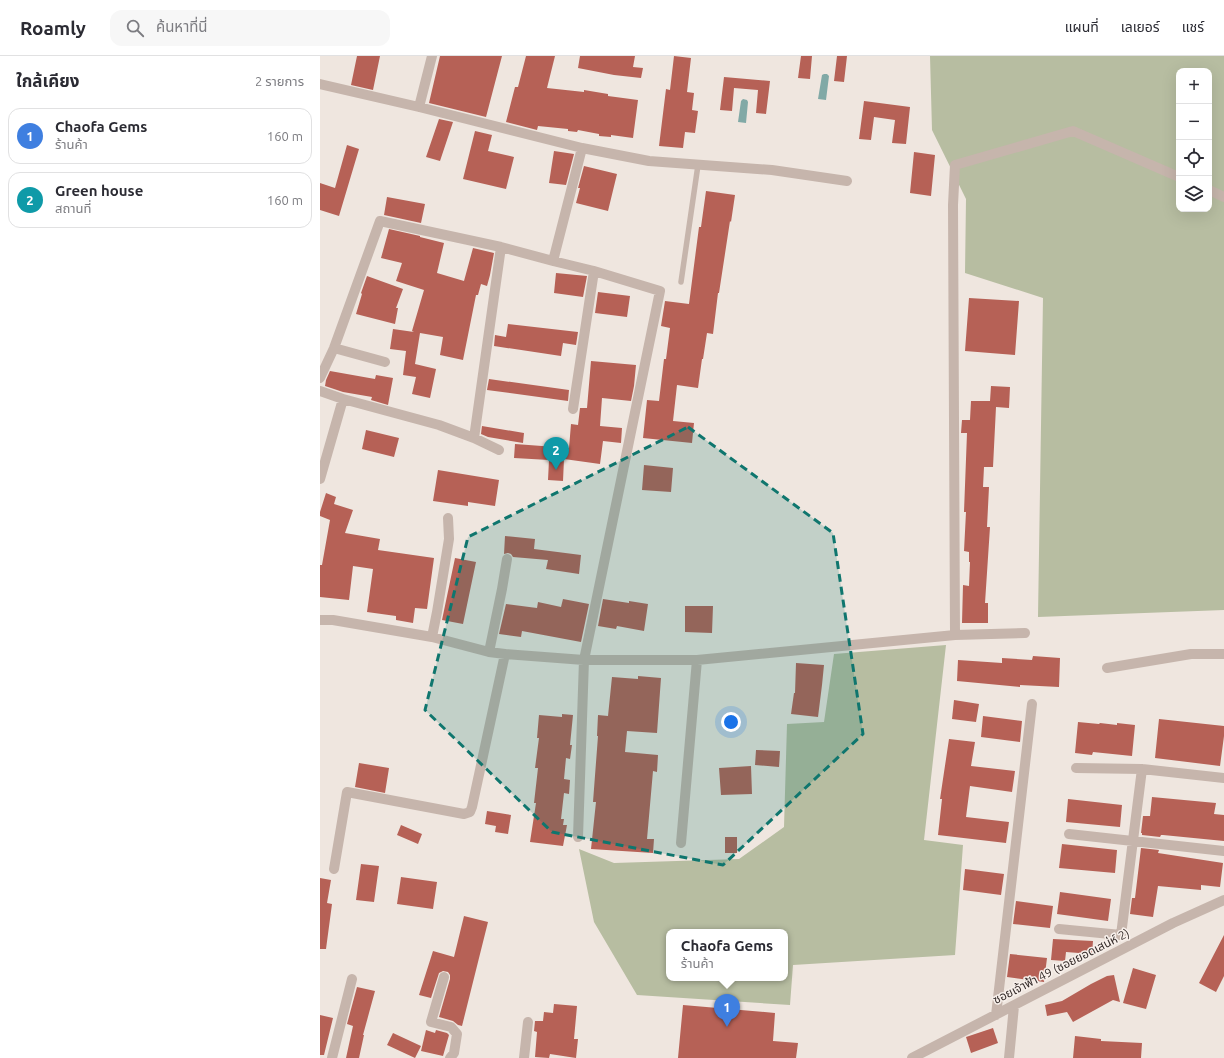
<!DOCTYPE html>
<html lang="th">
<head>
<meta charset="utf-8">
<style>
  :root { --surface:#fff; --page:#f7f7f7; --text:#2b2b33; --muted:#7c7c81; --line:#e1e1e2; --accent:#25524f }
  body { margin:0; font-family:Ubuntu,"Noto Sans Thai",sans-serif; background:var(--page); color:var(--text) }
  .controls { position:absolute; right:12px; top:12px; display:grid; overflow:hidden; border-radius:8px; box-shadow:0 4px 16px #0002 }
  .controls button { width:36px; height:36px; display:grid; place-items:center; padding:0; border:0; border-bottom:1px solid var(--line); background:var(--surface); color:var(--text); font:20px sans-serif }
  .you { position:absolute; left:411px; top:666px; width:14px; height:14px; margin:-10px; border:3px solid #fff; border-radius:50%; background:#1a73e8; box-shadow:0 0 0 6px #1a73e833 }
  .badge { display:grid; place-items:center; width:26px; height:26px; border-radius:50%; background:var(--accent); color:#fff; font-size:13px; font-weight:700 }
  .pin { position:absolute; translate:-50% -33px; filter:drop-shadow(0 1px 2px #0008) }
  .pin::after { content:''; position:absolute; top:21px; width:14px; height:12px; background:inherit; clip-path:polygon(0 0,100% 0,50% 100%) }
  .popup { position:absolute; left:346px; top:873px; width:122px; height:52px; box-sizing:border-box; display:grid; place-content:center; border-radius:8px; background:var(--surface); filter:drop-shadow(0 1px 3px #0005); font-size:13px; white-space:nowrap; color:var(--muted) }
  .popup b { font-size:15px; color:var(--text) }
  .popup::after { content:''; position:absolute; left:50%; top:100%; margin-left:-8px; border:8px solid transparent; border-top-color:var(--surface) }
  .list { margin:0; padding:0; list-style:none }
  h2 { display:flex; justify-content:space-between; align-items:center; height:52px; margin:0; padding:0 16px; font-size:17px }
  h2 small { font-size:13px; font-weight:400; color:var(--muted) }
  .list li { display:grid; grid-template-columns:26px 1fr auto; gap:12px; align-items:center; box-sizing:border-box; height:56px; margin:0 8px 8px; padding:0 8px; border:1px solid var(--line); border-radius:12px }
  .list b { display:block; font-size:15px; white-space:nowrap }
  .list p { margin:0; font-size:13px; white-space:nowrap; color:var(--muted) }
  .list em { font-size:13px; font-style:normal; color:var(--muted) }
  .icon { flex:none; width:22px; height:22px; fill:none; stroke:currentColor; stroke-width:2; stroke-linecap:round; stroke-linejoin:round }
  .map { position:relative; flex:none; width:904px; height:1002px; overflow:hidden }
  header { display:flex; align-items:center; gap:24px; box-sizing:border-box; height:56px; padding:0 20px; background:var(--surface); border-bottom:1px solid var(--line) }
  header strong { font-size:19px }
  nav { display:flex; gap:22px; margin-inline-start:auto; font-size:14px }
  .search { width:280px; height:36px; background:var(--page); display:flex; align-items:center; gap:10px; box-sizing:border-box; padding:0 14px; border-radius:12px; color:var(--muted); font-size:15px }
  main { display:flex }
  aside { flex:1; background:var(--surface) }
  .map>svg:first-child { display:block }
  .green { fill:#b7bda1; fill-rule:evenodd }
  .water { fill:#81a9a6 }
  .building { fill:#b66156 }
  .lines { fill:none; stroke-linecap:round; stroke-linejoin:round }
  .lane { stroke:#c6b5ac; stroke-width:5.5 }
  .street { stroke:#c6b5ac; stroke-width:10 }
  .marked { fill:#0f766e; fill-opacity:0.2; stroke:#0f766e; stroke-width:3; stroke-dasharray:8 5; stroke-linejoin:round }
  .labels { text-anchor:middle; dominant-baseline:central; stroke-width:3; stroke-linejoin:round; paint-order:stroke }
  .street-label { font-size:12px; fill:#352c2a; stroke:#f8f0eb }
</style>
</head>
<body>
<header>
<strong>Roamly</strong>
<div class="search"><svg class="icon" aria-label="search" viewBox="0 0 24 24"><circle cx="10" cy="10" r="6"/><path d="M15 15l6 6"/></svg>ค้นหาที่นี่</div>
<nav><a>แผนที่</a><a>เลเยอร์</a><a>แชร์</a></nav>
</header>
<main>
<aside>
<h2>ใกล้เคียง<small>2 รายการ</small></h2>
<ul class="list">
<li><span class="badge" style="background:#3f7fe0">1</span><div><b>Chaofa Gems</b><p>ร้านค้า</p></div><em>160 m</em></li>
<li><span class="badge" style="background:#0f9aa8">2</span><div><b>Green house</b><p>สถานที่</p></div><em>160 m</em></li>
</ul>
</aside>
<div class="map">
<svg width="904" height="1002" viewBox="0 0 904 1002">
  <rect width="100%" height="100%" fill="#efe6df"/>
  <!-- green -->
  <path class="green" d="M 610,0 L 904,0 L 904,554 L 718,561 L 723,242 L 645,217 L 646,143 L 612,74 ZM 859,15 L 889,15 L 889,153 L 859,153 Z
    M 626,589 L 604,784 L 643,789 L 635,899 L 473,909 L 470,949 L 317,939 L 274,866 L 259,793 L 294,807 L 419,803 L 464,771 L 467,668 L 504,666 L 514,598 ZM 349,876 L 465,876 L 465,922 L 349,922 Z"/>
  <!-- water -->
  <path class="water" d="M 504,18 L 507,18 L 509,20 L 506,44 L 498,43 L 502,19 Z
    M 423,43 L 427,44 L 428,46 L 426,67 L 418,66 L 421,45 Z"/>
  <!-- building -->
  <path class="building" d="M 37,0 L 60,0 L 53,34 L 31,29 Z
    M 120,0 L 182,0 L 166,61 L 109,47 Z
    M 206,0 L 235,0 L 227,32 L 264,36 L 264,34 L 288,38 L 288,40 L 318,44 L 313,82 L 291,79 L 291,81 L 279,80 L 279,78 L 258,74 L 257,76 L 248,75 L 248,73 L 218,70 L 217,74 L 186,66 L 195,31 L 198,31 Z
    M 260,0 L 315,0 L 313,11 L 323,12 L 321,22 L 294,19 L 258,12 Z
    M 354,0 L 371,2 L 367,36 L 374,37 L 372,54 L 378,55 L 375,77 L 365,76 L 363,92 L 339,90 L 346,33 L 350,34 Z
    M 481,0 L 492,0 L 490,23 L 478,22 Z
    M 517,0 L 527,0 L 524,26 L 514,25 Z
    M 404,21 L 450,25 L 446,58 L 436,57 L 438,34 L 414,32 L 412,55 L 400,54 Z
    M 544,45 L 590,51 L 586,88 L 572,87 L 575,64 L 554,61 L 551,84 L 539,83 Z
    M 119,63 L 133,66 L 120,105 L 106,101 Z
    M 155,75 L 172,79 L 168,95 L 194,101 L 186,133 L 143,123 Z
    M 27,89 L 39,93 L 19,160 L 0,154 L 0,127 L 15,132 Z
    M 234,95 L 254,98 L 246,129 L 229,127 Z
    M 594,96 L 615,99 L 611,140 L 590,137 Z
    M 264,110 L 297,118 L 288,155 L 256,147 L 260,132 L 258,132 Z
    M 386,135 L 415,139 L 411,166 L 410,165 L 399,237 L 398,237 L 393,278 L 387,277 L 383,303 L 382,303 L 378,332 L 357,329 L 353,365 L 374,367 L 372,387 L 323,382 L 327,344 L 339,345 L 344,303 L 346,303 L 350,272 L 341,270 L 345,245 L 369,248 L 379,171 L 381,171 Z
    M 67,141 L 105,148 L 101,167 L 64,159 Z
    M 69,173 L 100,180 L 100,181 L 124,187 L 117,217 L 144,225 L 153,192 L 174,197 L 170,219 L 167,230 L 161,228 L 158,239 L 156,239 L 143,304 L 120,299 L 123,281 L 100,277 L 95,308 L 116,313 L 110,342 L 92,338 L 96,321 L 83,319 L 86,295 L 70,293 L 73,273 L 94,276 L 92,275 L 104,234 L 76,225 L 82,207 L 61,202 Z
    M 236,217 L 267,220 L 263,241 L 234,237 Z
    M 47,220 L 83,233 L 76,252 L 78,252 L 75,268 L 36,258 L 42,238 L 41,237 Z
    M 278,236 L 310,240 L 307,261 L 275,257 Z
    M 649,242 L 699,245 L 695,299 L 645,295 Z
    M 188,268 L 258,276 L 256,289 L 243,287 L 241,300 L 174,290 L 175,279 L 186,281 Z
    M 271,305 L 316,309 L 314,330 L 311,345 L 282,342 L 280,370 L 302,372 L 301,387 L 283,385 L 280,408 L 244,403 L 243,425 L 228,424 L 229,404 L 194,402 L 195,388 L 249,392 L 251,368 L 258,369 L 260,352 L 267,352 Z
    M 10,315 L 55,323 L 56,319 L 73,322 L 68,349 L 51,344 L 52,341 L 23,336 L 5,330 L 6,324 Z
    M 169,323 L 249,334 L 248,345 L 167,334 Z
    M 671,330 L 690,331 L 689,352 L 676,351 L 673,411 L 664,411 L 663,431 L 669,431 L 667,471 L 670,471 L 665,547 L 668,547 L 668,567 L 642,567 L 643,529 L 649,530 L 650,506 L 649,506 L 649,496 L 644,495 L 646,456 L 644,456 L 647,377 L 641,377 L 642,364 L 650,364 L 651,345 L 670,345 Z
    M 162,370 L 204,377 L 203,387 L 168,381 L 161,378 Z
    M 46,374 L 79,382 L 74,401 L 42,393 Z
    M 324,409 L 353,412 L 351,436 L 322,434 Z
    M 118,414 L 179,424 L 175,450 L 148,446 L 148,450 L 113,445 Z
    M 6,437 L 16,441 L 14,448 L 33,454 L 25,477 L 60,483 L 58,494 L 114,502 L 107,553 L 95,552 L 93,567 L 76,564 L 76,560 L 47,556 L 53,513 L 33,510 L 29,544 L 0,541 L 0,509 L 2,509 L 10,464 L 0,460 L 0,456 Z
    M 185,480 L 215,483 L 214,493 L 261,499 L 259,518 L 226,513 L 228,504 L 193,501 L 191,498 L 188,497 L 184,498 Z
    M 135,502 L 156,506 L 143,568 L 122,564 Z
    M 243,543 L 269,548 L 261,586 L 202,575 L 201,581 L 179,578 L 186,548 L 217,552 L 218,546 L 241,551 Z
    M 283,543 L 309,547 L 309,545 L 328,548 L 324,575 L 297,570 L 296,573 L 278,570 Z
    M 365,550 L 393,550 L 392,577 L 365,576 Z
    M 713,600 L 740,602 L 739,631 L 700,629 L 700,631 L 637,625 L 638,604 L 682,607 L 682,602 L 712,604 Z
    M 476,607 L 504,609 L 502,629 L 498,661 L 471,658 L 474,637 L 475,637 Z
    M 318,620 L 341,622 L 337,677 L 307,675 L 305,696 L 338,699 L 337,716 L 333,715 L 327,783 L 334,783 L 333,797 L 271,793 L 276,746 L 273,746 L 278,680 L 277,680 L 278,659 L 288,660 L 292,621 L 318,623 Z
    M 634,644 L 659,648 L 656,666 L 632,663 Z
    M 242,658 L 253,659 L 250,689 L 252,689 L 250,703 L 246,702 L 244,723 L 250,724 L 249,738 L 244,737 L 241,763 L 244,763 L 243,769 L 247,769 L 243,790 L 210,786 L 216,747 L 214,747 L 218,712 L 215,712 L 219,682 L 217,682 L 219,659 L 242,661 Z
    M 663,660 L 702,665 L 700,686 L 661,681 Z
    M 839,663 L 904,670 L 904,680 L 900,710 L 835,702 Z
    M 758,666 L 779,668 L 780,667 L 797,669 L 797,667 L 815,669 L 812,700 L 773,696 L 772,699 L 755,697 Z
    M 629,683 L 655,686 L 651,710 L 695,715 L 692,736 L 650,730 L 646,761 L 689,766 L 686,787 L 618,779 L 622,743 L 620,743 Z
    M 436,694 L 460,695 L 459,711 L 435,709 Z
    M 39,707 L 69,712 L 65,737 L 35,731 Z
    M 431,710 L 432,738 L 401,739 L 399,712 Z
    M 832,741 L 896,747 L 894,758 L 904,759 L 904,785 L 843,779 L 841,779 L 840,781 L 822,779 L 822,777 L 821,777 L 823,760 L 830,760 Z
    M 748,743 L 802,749 L 800,771 L 746,766 Z
    M 167,755 L 191,759 L 188,778 L 175,776 L 176,770 L 165,768 Z
    M 81,769 L 102,778 L 98,788 L 77,779 Z
    M 405,781 L 417,781 L 417,797 L 405,797 Z
    M 742,788 L 797,794 L 795,817 L 739,812 Z
    M 821,792 L 839,794 L 838,797 L 903,807 L 900,831 L 881,829 L 881,834 L 838,830 L 833,861 L 810,858 L 812,842 L 815,842 Z
    M 41,808 L 59,810 L 54,846 L 36,844 Z
    M 645,813 L 684,818 L 681,839 L 643,834 Z
    M 81,821 L 117,826 L 113,853 L 77,848 Z
    M 0,822 L 11,824 L 7,847 L 12,848 L 6,893 L 0,893 Z
    M 740,836 L 791,843 L 788,865 L 737,858 Z
    M 696,845 L 733,850 L 730,872 L 693,868 Z
    M 144,860 L 168,866 L 142,970 L 138,969 L 133,965 L 119,961 L 130,923 L 130,919 L 128,916 L 123,915 L 119,917 L 111,942 L 99,939 L 113,895 L 134,901 Z
    M 904,879 L 904,920 L 896,936 L 879,927 Z
    M 733,883 L 773,885 L 772,898 L 746,896 L 745,905 L 731,904 Z
    M 690,898 L 727,902 L 724,926 L 687,921 Z
    M 813,912 L 836,919 L 826,953 L 803,947 Z
    M 794,919 L 800,946 L 793,944 L 753,966 L 747,956 L 727,960 L 725,949 L 742,945 L 771,928 L 787,920 Z
    M 37,931 L 55,935 L 43,979 L 44,979 L 39,1002 L 26,1002 L 33,970 L 27,968 Z
    M 234,948 L 257,950 L 254,983 L 258,983 L 256,1002 L 230,998 L 229,1002 L 215,1001 L 217,976 L 214,975 L 215,965 L 223,965 L 224,956 L 233,957 Z
    M 363,949 L 455,957 L 453,985 L 478,987 L 476,1002 L 358,1002 Z
    M 0,959 L 13,962 L 4,999 L 0,999 Z
    M 673,972 L 678,987 L 651,997 L 646,981 Z
    M 106,974 L 115,977 L 116,974 L 127,977 L 129,979 L 123,1000 L 101,995 Z
    M 73,977 L 101,990 L 95,1002 L 67,989 Z
    M 755,980 L 781,983 L 781,985 L 822,987 L 821,1002 L 753,1002 Z"/>
  <g class="lines">
    <!-- lane -->
    <path class="lane" d="M 361,226 L 378,109"/>
    <!-- street -->
    <path class="street" d="M 0,28 L 99,51 L 262,92 L 329,105 L 452,114 L 527,125
      M 99,51 L 112,0
      M 889,134 L 904,141
      M 233,205 L 262,92
      M 14,292 L 65,306
      M 0,322 L 14,292 L 60,165 L 181,191 L 233,205 L 274,215 L 340,235 L 264,604 L 258,781
      M 0,335 L 23,343 L 119,369 L 154,382 L 179,394
      M 253,353 L 274,215
      M 154,382 L 181,191
      M 0,423 L 23,343
      M 0,564 L 13,564 L 112,581 L 169,596 L 185,598 L 264,604 L 377,604 L 635,579 L 633,149 L 635,109 L 753,75 L 859,121
      M 635,579 L 705,577
      M 112,581 L 117,556 L 129,483 L 128,462
      M 169,596 L 182,533 L 187,503
      M 787,612 L 871,598 L 904,598
      M 756,712 L 822,713 L 904,722
      M 749,778 L 904,795
      M 361,787 L 377,604
      M 14,813 L 27,736 L 144,758 L 150,756 L 152,751 L 185,598
      M 739,873 L 801,879 L 822,713
      M 124,921 L 111,966 L 131,971 L 137,978 L 134,997 L 130,1002
      M 676,959 L 712,648
      M 12,1002 L 32,923
      M 204,1002 L 208,966
      M 592,1002 L 853,867 L 904,844
      M 689,1002 L 694,950"/>
  </g>
  <!-- marked area -->
  <path class="marked" d="M 368,371 L 513,477 L 543,678 L 403,809 L 232,776 L 105,654 L 148,481 Z"/>
  <g class="labels">
    <!-- street labels -->
    <g class="street-label">
      <text transform="translate(741 910) rotate(-27)">ซอยเจ้าฟ้า 49 (ซอยยอดเสน่ห์ 2)</text>
    </g>
  </g>
</svg>
<div class="controls">
<button>+</button>
<button>−</button>
<button><svg class="icon" aria-label="locate" viewBox="0 0 24 24"><circle cx="12" cy="12" r="6"/><path d="M12 2v4M12 18v4M2 12h4M18 12h4"/></svg></button>
<button><svg class="icon" aria-label="layers" viewBox="0 0 24 24"><path d="M12 4l9 5-9 5-9-5zM3 14l9 5 9-5"/></svg></button>
</div>
<div class="you"></div>
<div class="pin badge" style="left:407px;top:971px;background:#3f7fe0">1</div>
<div class="popup"><b>Chaofa Gems</b>ร้านค้า</div>
<div class="pin badge" style="left:236px;top:414px;background:#0f9aa8">2</div>
</div>
</main>
</body>
</html>
